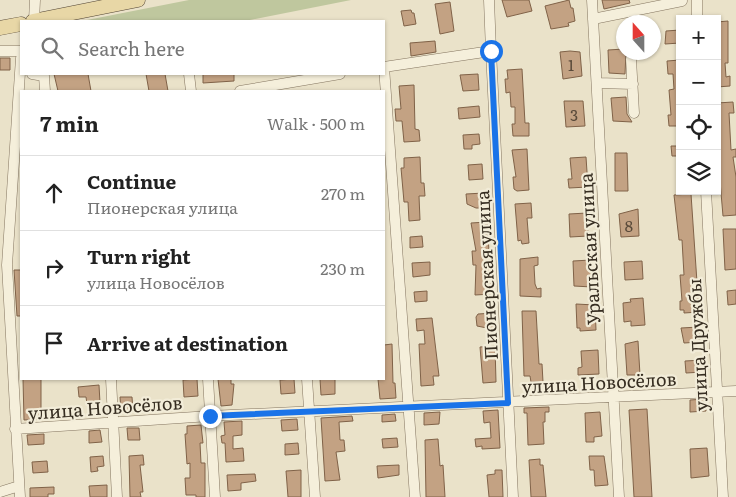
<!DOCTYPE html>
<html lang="en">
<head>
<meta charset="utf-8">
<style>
  :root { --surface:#fff; --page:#f6f6f6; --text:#222; --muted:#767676; --line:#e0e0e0 }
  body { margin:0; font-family:Literata,serif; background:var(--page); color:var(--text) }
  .controls { position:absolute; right:15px; top:15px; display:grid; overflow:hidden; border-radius:0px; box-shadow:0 1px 4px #0004 }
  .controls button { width:45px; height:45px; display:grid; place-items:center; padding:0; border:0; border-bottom:1px solid var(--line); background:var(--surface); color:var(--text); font:25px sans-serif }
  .compass { position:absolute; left:616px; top:15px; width:45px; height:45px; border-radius:50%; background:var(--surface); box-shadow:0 1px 4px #0004; rotate:339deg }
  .stop { position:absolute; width:15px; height:15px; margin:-11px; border:4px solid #1a73e8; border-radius:50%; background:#fff }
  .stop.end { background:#1a73e8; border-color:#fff; box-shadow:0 1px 5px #0008 }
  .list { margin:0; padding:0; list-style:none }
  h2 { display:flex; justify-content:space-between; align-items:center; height:65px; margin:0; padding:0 20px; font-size:21px }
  h2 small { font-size:16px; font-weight:400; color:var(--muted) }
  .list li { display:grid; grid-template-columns:32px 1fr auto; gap:15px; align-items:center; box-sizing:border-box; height:75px; padding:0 20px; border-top:1px solid var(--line) }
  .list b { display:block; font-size:19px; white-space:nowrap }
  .list p { margin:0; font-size:16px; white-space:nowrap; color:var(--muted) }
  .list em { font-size:16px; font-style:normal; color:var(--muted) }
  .icon { flex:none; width:28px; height:28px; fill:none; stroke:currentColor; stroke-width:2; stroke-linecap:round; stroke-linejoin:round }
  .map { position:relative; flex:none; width:736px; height:497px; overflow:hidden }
  .search { position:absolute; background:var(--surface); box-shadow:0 1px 4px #0004; left:20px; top:20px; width:365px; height:55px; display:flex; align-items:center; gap:12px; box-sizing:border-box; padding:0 18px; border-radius:0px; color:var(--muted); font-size:19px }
  .panel { position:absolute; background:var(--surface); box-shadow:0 1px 4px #0004; left:20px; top:90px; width:365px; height:290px; border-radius:0px }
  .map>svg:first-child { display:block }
  .green { fill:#bfc79e }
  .building { fill:#c3a283; stroke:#806248 }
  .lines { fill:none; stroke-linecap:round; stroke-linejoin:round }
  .minor-casing { stroke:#847560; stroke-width:11 }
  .major-casing { stroke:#524433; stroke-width:15 }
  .minor { stroke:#f5efdb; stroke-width:10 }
  .major { stroke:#e8d7a6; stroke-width:14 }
  .route { stroke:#1a73e8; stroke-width:6 }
  .labels { text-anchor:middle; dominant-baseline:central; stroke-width:4.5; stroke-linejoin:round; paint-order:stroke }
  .number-label { font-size:15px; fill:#594a3a }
  .street-label { font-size:18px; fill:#362d21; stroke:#f2ecd8 }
</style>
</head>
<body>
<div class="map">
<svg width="736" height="497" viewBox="0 0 736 497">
  <rect width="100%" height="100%" fill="#eae2c9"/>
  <!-- green -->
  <path class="green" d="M 189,0 L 351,0 L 245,21 L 82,21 Z"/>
  <!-- building -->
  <path class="building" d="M 502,0 L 529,0 L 532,11 L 507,17 Z
    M 569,0 L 571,8 L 573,8 L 575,21 L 568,23 L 569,26 L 551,29 L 545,6 Z
    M 602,0 L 629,0 L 630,3 L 604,9 Z
    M 450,2 L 454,31 L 440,34 L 435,4 Z
    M 411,10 L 412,13 L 414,13 L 416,24 L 404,26 L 401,11 Z
    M 728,21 L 728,63 L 725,63 L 726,77 L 730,76 L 730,86 L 717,87 L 717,22 Z
    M 680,30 L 680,43 L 665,44 L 666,31 Z
    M 435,41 L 436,52 L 411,56 L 410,43 Z
    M 624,49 L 624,52 L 626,52 L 625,74 L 609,73 L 608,50 Z
    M 570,51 L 580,52 L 582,76 L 563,79 L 560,52 Z
    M 0,58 L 10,58 L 10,70 L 0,70 Z
    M 680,60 L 680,126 L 669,126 L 668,115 L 671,115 L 669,90 L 674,89 L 673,74 L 668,74 L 667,61 Z
    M 522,69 L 525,123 L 529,123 L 529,136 L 513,136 L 512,124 L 515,124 L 515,107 L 511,107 L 510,92 L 506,93 L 505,79 L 508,79 L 507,70 Z
    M 54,74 L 88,74 L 91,91 L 58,91 Z
    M 146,74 L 165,74 L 168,91 L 149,91 Z
    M 203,74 L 234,74 L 234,81 L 203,83 Z
    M 478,74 L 479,90 L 463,91 L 460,75 Z
    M 414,85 L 415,129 L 419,130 L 420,141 L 404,142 L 402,121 L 396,121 L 395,109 L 401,109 L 399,86 Z
    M 626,97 L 627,114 L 632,122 L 613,121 L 611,98 Z
    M 564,101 L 583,101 L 585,126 L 566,127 Z
    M 733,102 L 734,113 L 729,113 L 731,150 L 736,149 L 736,157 L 733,157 L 736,177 L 736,215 L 723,216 L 717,146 L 717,103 Z
    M 479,106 L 480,117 L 459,119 L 458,108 Z
    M 479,134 L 480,144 L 472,145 L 472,149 L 464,149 L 463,135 Z
    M 671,146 L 680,146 L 680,156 L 672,156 Z
    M 527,149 L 529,190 L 517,191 L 514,189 L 513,177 L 516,177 L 512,150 Z
    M 615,153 L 627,153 L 628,191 L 615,191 Z
    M 420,157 L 421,183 L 424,183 L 425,196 L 419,196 L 420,220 L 409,221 L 408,202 L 404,202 L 401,168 L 404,168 L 404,158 Z
    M 586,157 L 588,187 L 569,188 L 568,179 L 572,179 L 570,158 Z
    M 482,164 L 483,179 L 469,180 L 468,165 Z
    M 484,193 L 485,208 L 476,208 L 467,204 L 466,194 Z
    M 691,194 L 699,312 L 684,313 L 684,310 L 680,310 L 680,301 L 682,301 L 680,275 L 684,275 L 682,240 L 679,240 L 674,195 Z
    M 531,203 L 532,218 L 527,218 L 529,243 L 522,244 L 521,240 L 518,241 L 515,204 Z
    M 638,209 L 639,236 L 621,237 L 619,214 Z
    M 587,213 L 588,236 L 570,237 L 569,214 Z
    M 487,222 L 492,294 L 475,295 L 476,265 L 473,265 L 472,251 L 476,251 L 471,223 Z
    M 723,229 L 736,229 L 736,269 L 725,270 Z
    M 422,236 L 423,247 L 410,248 L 410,237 Z
    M 538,257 L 538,265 L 534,266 L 535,284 L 537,289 L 541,288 L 541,297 L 520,296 L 520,259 Z
    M 591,260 L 592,287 L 574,286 L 573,261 Z
    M 642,261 L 643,279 L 625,280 L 624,262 Z
    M 430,262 L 430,275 L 413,277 L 412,263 Z
    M 14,270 L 21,270 L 21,316 L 17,316 Z
    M 736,290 L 736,304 L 728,305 L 727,291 Z
    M 427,291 L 427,301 L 415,302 L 414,292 Z
    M 643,298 L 645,325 L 631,326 L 631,321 L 624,322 L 623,303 L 631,302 L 630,299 Z
    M 576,304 L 595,305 L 596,330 L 580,331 L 580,328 L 577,328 Z
    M 522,311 L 536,311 L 539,364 L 542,364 L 543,382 L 531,382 L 530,376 L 524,376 Z
    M 494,313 L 495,334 L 488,334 L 487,328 L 477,326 L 476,317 L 478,314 Z
    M 432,318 L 439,376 L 433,376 L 434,385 L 421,386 L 419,344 L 425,344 L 424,330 L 417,331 L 416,319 Z
    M 699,327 L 700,342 L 684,343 L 681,328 Z
    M 638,341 L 640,375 L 627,375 L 625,344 Z
    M 392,344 L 393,383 L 395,383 L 396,398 L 380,399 L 378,379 L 384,379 L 384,345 Z
    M 495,346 L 496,382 L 483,383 L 480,347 Z
    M 598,350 L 599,374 L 578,375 L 578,368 L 582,367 L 581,351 Z
    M 703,360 L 703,372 L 686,373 L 685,361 Z
    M 23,379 L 41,379 L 41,419 L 24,420 Z
    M 197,379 L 198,396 L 184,397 L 183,380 Z
    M 218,379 L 231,379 L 231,384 L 234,384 L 232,405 L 221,406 Z
    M 294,379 L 295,393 L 281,394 L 280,380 Z
    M 320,379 L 335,379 L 335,394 L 321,395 Z
    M 99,385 L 100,403 L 87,404 L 86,397 L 79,397 L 78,387 Z
    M 120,397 L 132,397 L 133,410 L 121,411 Z
    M 705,399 L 706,411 L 690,412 L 690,400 Z
    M 549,407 L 549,412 L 545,412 L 545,422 L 543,422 L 544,444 L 528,445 L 527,413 L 524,413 L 524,408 Z
    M 647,409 L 652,497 L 634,497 L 629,410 Z
    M 498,410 L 500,448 L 482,449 L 482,446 L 476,447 L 475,439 L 491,438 L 490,422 L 484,423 L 483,411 Z
    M 440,412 L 439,424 L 424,425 L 424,413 Z
    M 600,412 L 602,436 L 594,437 L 594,442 L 586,442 L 585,413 Z
    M 395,414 L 396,421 L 382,422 L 382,415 Z
    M 352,416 L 353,421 L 339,422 L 340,440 L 344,440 L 345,451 L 336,452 L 340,480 L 325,481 L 321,418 Z
    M 297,419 L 298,430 L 282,431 L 281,420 Z
    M 242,421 L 242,435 L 233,436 L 233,449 L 243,448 L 244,461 L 226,462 L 225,443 L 222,443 L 221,436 L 225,435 L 224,422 Z
    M 201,425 L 203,443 L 200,443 L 201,463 L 205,463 L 205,497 L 196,497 L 196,495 L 186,495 L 185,478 L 190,478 L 190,463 L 187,464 L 185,434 L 187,434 L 187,426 Z
    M 127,428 L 139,428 L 140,440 L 128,440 Z
    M 100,430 L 102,442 L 89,443 L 89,431 Z
    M 44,434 L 44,444 L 28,445 L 27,435 Z
    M 397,438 L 398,447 L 383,448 L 382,439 Z
    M 438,439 L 440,466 L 443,465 L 445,497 L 426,497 L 425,440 Z
    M 298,443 L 299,454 L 285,455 L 285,444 Z
    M 707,448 L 709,476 L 691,478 L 690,449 Z
    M 143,455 L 144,465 L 140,465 L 143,492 L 140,492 L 141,497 L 130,497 L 129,456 Z
    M 103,456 L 104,466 L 97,467 L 98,471 L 91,472 L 90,457 Z
    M 589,456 L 604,456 L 608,485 L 595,486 L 594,470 L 590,470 Z
    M 540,459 L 540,465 L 543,465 L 546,497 L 531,497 L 529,460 Z
    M 47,461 L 48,472 L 33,473 L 32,462 Z
    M 399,465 L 399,475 L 378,478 L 377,466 Z
    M 301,470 L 301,497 L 288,497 L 286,471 Z
    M 495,470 L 502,470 L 503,497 L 489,497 L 487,475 L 495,474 Z
    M 255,474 L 256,481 L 241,483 L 241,490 L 228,491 L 227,475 Z
    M 107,485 L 107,497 L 90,497 L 89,486 Z
    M 54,487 L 54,494 L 48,494 L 48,497 L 30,497 L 30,488 Z"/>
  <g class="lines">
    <!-- minor casing -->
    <g class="minor-casing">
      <path id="minor" d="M 592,0 L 619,497
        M 697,0 L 697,19
        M 593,19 L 682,1
        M 34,21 L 35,0
        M 0,51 L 21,51
        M 491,51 L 513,497
        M 631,59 L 634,113
        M 384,67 L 415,497
        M 384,67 L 491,51 L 489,0
        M 32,74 L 44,76 L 45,91
        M 189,74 L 191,91
        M 598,83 L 633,84
        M 240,91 L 340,74
        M 706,191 L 723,497
        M 111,379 L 117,497
        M 208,379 L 215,497
        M 307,379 L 315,497
        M 15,429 L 210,416 L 736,391
        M 0,492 L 19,486
        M 20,497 L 7,265 L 21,58"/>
    </g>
    <!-- major casing -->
    <g class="major-casing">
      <path id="major" d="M 33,21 L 138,0
        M 0,28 L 21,24"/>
    </g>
    <!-- minor -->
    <use href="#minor" class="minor"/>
    <!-- major -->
    <use href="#major" class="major"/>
  </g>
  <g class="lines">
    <!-- route -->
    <path class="route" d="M 210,416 L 508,403 L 491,51"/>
  </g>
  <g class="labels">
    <!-- number labels -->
    <g class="number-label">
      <text x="571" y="64">1</text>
      <text x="574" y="114">3</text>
      <text x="629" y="225">8</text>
    </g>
    <!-- street labels -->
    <g class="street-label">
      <text transform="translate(589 249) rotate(-93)">Уральская улица</text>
      <text transform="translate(486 275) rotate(-93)">Пионерская улица</text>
      <text transform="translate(697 345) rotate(-93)">улица Дружбы</text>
      <text transform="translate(599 382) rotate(-3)">улица Новосёлов</text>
      <text transform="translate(105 407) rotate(-4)">улица Новосёлов</text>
    </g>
  </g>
</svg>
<div class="controls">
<button>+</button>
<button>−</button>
<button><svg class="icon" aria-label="locate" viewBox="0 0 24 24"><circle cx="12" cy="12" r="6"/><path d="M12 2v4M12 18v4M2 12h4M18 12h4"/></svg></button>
<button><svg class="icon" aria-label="layers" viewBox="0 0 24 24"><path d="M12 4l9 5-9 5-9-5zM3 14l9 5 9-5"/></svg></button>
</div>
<svg class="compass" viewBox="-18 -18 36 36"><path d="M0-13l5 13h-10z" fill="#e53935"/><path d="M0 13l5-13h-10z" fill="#767676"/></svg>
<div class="stop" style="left:491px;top:51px"></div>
<div class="stop end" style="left:210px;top:416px"></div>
<div class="search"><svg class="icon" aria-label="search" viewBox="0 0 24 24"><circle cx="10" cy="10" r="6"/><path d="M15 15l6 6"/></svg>Search here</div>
<section class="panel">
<h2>7 min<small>Walk · 500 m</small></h2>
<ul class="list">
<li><svg class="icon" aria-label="ahead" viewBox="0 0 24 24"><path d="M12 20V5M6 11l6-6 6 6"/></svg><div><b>Continue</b><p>Пионерская улица</p></div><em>270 m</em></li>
<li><svg class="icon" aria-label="right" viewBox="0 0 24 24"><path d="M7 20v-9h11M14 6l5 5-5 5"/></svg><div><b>Turn right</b><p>улица Новосёлов</p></div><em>230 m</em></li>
<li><svg class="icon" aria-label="arrive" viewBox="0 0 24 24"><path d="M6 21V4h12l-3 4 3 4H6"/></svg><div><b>Arrive at destination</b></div></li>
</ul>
</section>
</div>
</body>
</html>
